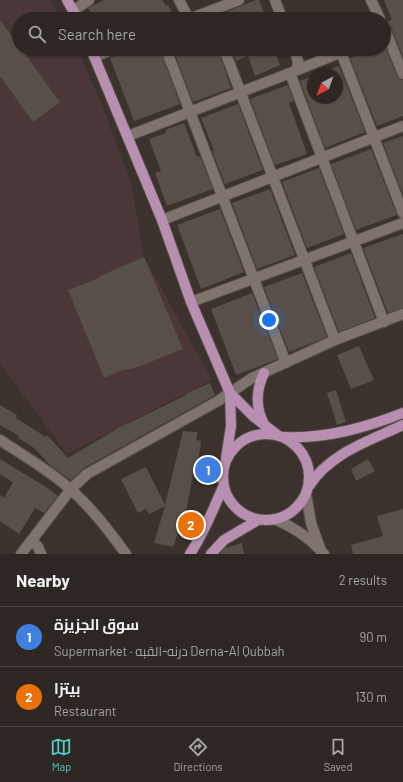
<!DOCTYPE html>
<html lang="en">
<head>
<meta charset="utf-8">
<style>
  :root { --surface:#2d2622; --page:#39322f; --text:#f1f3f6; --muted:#a7a5a5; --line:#484340; --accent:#53cdc9 }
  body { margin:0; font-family:Barlow,Cairo,sans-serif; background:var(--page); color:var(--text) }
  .compass { position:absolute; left:307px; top:68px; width:36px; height:36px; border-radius:50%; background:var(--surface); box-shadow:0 1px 3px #0004; rotate:221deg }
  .you { position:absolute; left:269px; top:320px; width:14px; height:14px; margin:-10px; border:3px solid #fff; border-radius:50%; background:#1a73e8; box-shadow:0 0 0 6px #1a73e833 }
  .badge { display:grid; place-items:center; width:26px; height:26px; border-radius:50%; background:var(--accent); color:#fff; font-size:13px; font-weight:700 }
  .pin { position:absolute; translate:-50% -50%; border:2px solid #fff; box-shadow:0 1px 4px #0006 }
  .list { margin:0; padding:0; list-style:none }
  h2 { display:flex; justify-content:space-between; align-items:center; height:52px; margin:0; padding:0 16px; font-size:17px }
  h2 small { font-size:13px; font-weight:400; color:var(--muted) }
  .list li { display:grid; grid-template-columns:26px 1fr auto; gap:12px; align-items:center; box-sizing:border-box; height:60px; padding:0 16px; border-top:1px solid var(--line) }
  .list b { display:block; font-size:15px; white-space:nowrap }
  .list p { margin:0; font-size:13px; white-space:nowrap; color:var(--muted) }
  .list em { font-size:13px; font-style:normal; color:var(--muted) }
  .icon { flex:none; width:22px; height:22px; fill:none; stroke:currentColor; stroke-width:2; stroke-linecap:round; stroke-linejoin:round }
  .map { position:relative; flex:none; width:403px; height:554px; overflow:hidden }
  .search { position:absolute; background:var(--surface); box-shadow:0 1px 3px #0004; left:12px; right:12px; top:12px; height:44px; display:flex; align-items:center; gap:10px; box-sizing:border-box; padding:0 14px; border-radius:22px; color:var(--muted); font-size:15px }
  .sheet { height:172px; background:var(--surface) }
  nav { display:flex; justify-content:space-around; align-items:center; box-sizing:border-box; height:56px; border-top:1px solid var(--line); background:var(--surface); font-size:11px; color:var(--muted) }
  nav a { display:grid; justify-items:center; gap:2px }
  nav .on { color:var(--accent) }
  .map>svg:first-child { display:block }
  .education { fill:#4b3638 }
  .building { fill:#594f49 }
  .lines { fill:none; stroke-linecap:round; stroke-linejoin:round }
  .minor-casing { stroke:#564f4a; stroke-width:12 }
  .major-casing { stroke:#564f4a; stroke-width:12 }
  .minor { stroke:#7f746d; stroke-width:10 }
  .major { stroke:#b88fb1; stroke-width:10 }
</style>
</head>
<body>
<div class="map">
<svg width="403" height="554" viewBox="0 0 403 554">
  <rect width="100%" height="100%" fill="#3c322d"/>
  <!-- education -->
  <path class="education" d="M 0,0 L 50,0 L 62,19 L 19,19 L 19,49 L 77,49 L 99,98 L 131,182 L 144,257 L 212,380 L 67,454 L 0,364 Z"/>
  <!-- building -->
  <path class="building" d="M 104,0 L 162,0 L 166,6 L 168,5 L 173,15 L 166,19 L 94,19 L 88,8 Z
    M 256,0 L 259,0 L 266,19 L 208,19 Z
    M 384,0 L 403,0 L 403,57 L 390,25 L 387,21 L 392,20 Z
    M 0,20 L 19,46 L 19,49 L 21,49 L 60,102 L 33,122 L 0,76 Z
    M 384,44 L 397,76 L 399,79 L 403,80 L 403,116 L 377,126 L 350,58 L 375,49 L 384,49 Z
    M 135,49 L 160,49 L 180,104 L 134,121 L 110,58 Z
    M 173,49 L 218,49 L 231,88 L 193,102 Z
    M 231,49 L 274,49 L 280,65 L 255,76 L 248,56 L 236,61 Z
    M 339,66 L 365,132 L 325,148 L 300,81 L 313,76 L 313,98 L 337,98 L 337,74 L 319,73 Z
    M 288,85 L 294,101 L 289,103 L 307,154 L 275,165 L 250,99 Z
    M 238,104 L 263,170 L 225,184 L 212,151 L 214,151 L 201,118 Z
    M 184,123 L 197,157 L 200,156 L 213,189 L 167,206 L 155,173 L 161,171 L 149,139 L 166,133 L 165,130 Z
    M 403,136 L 403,195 L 383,143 Z
    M 371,149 L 397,215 L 356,230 L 331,164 Z
    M 319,168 L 344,234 L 307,248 L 282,182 Z
    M 270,189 L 295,255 L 257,269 L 232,203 Z
    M 220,209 L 244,272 L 201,289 L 177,225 Z
    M 403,234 L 403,308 L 388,313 L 363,248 Z
    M 351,253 L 375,318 L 339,332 L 314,267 Z
    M 144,257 L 183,349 L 135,368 L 120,371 L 104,378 L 68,290 L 99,278 L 100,276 Z
    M 302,273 L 327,337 L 289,352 L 264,287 Z
    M 252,293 L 278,359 L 236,375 L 211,309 Z
    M 359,346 L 374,380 L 351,389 L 337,355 Z
    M 210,383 L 215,395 L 84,468 L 71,480 L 51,466 L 34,448 L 18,438 L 19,436 L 0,425 L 0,405 L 17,415 L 16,418 L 46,437 L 47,435 L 68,458 L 125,424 L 125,425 L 186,395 L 185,394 Z
    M 336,390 L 346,422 L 337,425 L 327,393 Z
    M 183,431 L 198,432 L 196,440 L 201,441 L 198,463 L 195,463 L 186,512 L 173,547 L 154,543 L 165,506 L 149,514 L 146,509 L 138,513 L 121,479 L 146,467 L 165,505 Z
    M 0,459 L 46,487 L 58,496 L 44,513 L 35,508 L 19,534 L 0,521 L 0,495 L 4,498 L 13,482 L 0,474 Z
    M 368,459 L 375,471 L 356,481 L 351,469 Z
    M 403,509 L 403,554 L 353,554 L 351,545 L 383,536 L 377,516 Z
    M 242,543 L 244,554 L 220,554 L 225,548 Z"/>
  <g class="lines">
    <!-- minor casing -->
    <g class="minor-casing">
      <path id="minor" d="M 179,0 L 189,19
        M 275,0 L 282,19
        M 371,0 L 380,19
        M 74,10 L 89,0
        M 189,19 L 239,0
        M 384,27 L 403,74
        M 166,49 L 286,363
        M 224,49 L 335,340
        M 294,49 L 298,61 L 297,70
        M 341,52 L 403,213
        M 94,57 L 114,49
        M 290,73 L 384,322
        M 128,136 L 290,73 L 349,49
        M 162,220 L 403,126
        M 191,302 L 403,223
        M 0,440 C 24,456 49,470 70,489 C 92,508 109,531 126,554
        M 306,494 L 311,523 L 320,548
        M 274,519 C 294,527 310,538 324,554
        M 32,540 L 38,547 L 41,554
        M 21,554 L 71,489 L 87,474 L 218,401 L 252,378 L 335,340 L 403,314"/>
    </g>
    <!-- major casing -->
    <g class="major-casing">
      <path id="major" d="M 67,0 L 78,19
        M 91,49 L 162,220 L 191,302 L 230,393 L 231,426 L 226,458
        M 264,373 C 256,390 255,407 264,424
        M 230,393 L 253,416 L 276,434
        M223 477a43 43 0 1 1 86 0a43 43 0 1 1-86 0Z
        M 285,437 C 326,439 365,428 403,413
        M 309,486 C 330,453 369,441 403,425
        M 190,554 C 204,533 213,510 223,487
        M 211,554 L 224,540 L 258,520"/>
    </g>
    <!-- minor -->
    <use href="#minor" class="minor"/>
    <!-- major -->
    <use href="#major" class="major"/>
  </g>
</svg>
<svg class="compass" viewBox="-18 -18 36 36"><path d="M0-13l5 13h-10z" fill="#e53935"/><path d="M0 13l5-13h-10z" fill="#a7a5a5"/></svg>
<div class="you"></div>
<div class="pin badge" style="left:208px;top:470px;background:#3f7fe0">1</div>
<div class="pin badge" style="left:191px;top:525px;background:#e8710a">2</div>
<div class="search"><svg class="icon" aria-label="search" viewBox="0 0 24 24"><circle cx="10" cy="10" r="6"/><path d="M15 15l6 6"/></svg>Search here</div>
</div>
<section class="sheet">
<h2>Nearby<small>2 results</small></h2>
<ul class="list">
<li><span class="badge" style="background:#3f7fe0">1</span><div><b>سوق الجزيزة</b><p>Supermarket · درنه-القبه Derna-Al Qubbah</p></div><em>90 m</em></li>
<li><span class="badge" style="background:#e8710a">2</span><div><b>بيتزا</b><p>Restaurant</p></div><em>130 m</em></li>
</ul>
</section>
<nav>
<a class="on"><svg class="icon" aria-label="map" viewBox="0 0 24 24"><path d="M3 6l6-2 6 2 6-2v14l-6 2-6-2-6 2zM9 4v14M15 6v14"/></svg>Map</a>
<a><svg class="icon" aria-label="directions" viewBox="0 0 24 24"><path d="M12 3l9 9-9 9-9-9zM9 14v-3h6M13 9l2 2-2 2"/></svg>Directions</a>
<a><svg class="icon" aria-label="saved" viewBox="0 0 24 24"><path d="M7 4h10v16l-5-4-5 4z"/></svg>Saved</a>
</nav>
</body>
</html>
